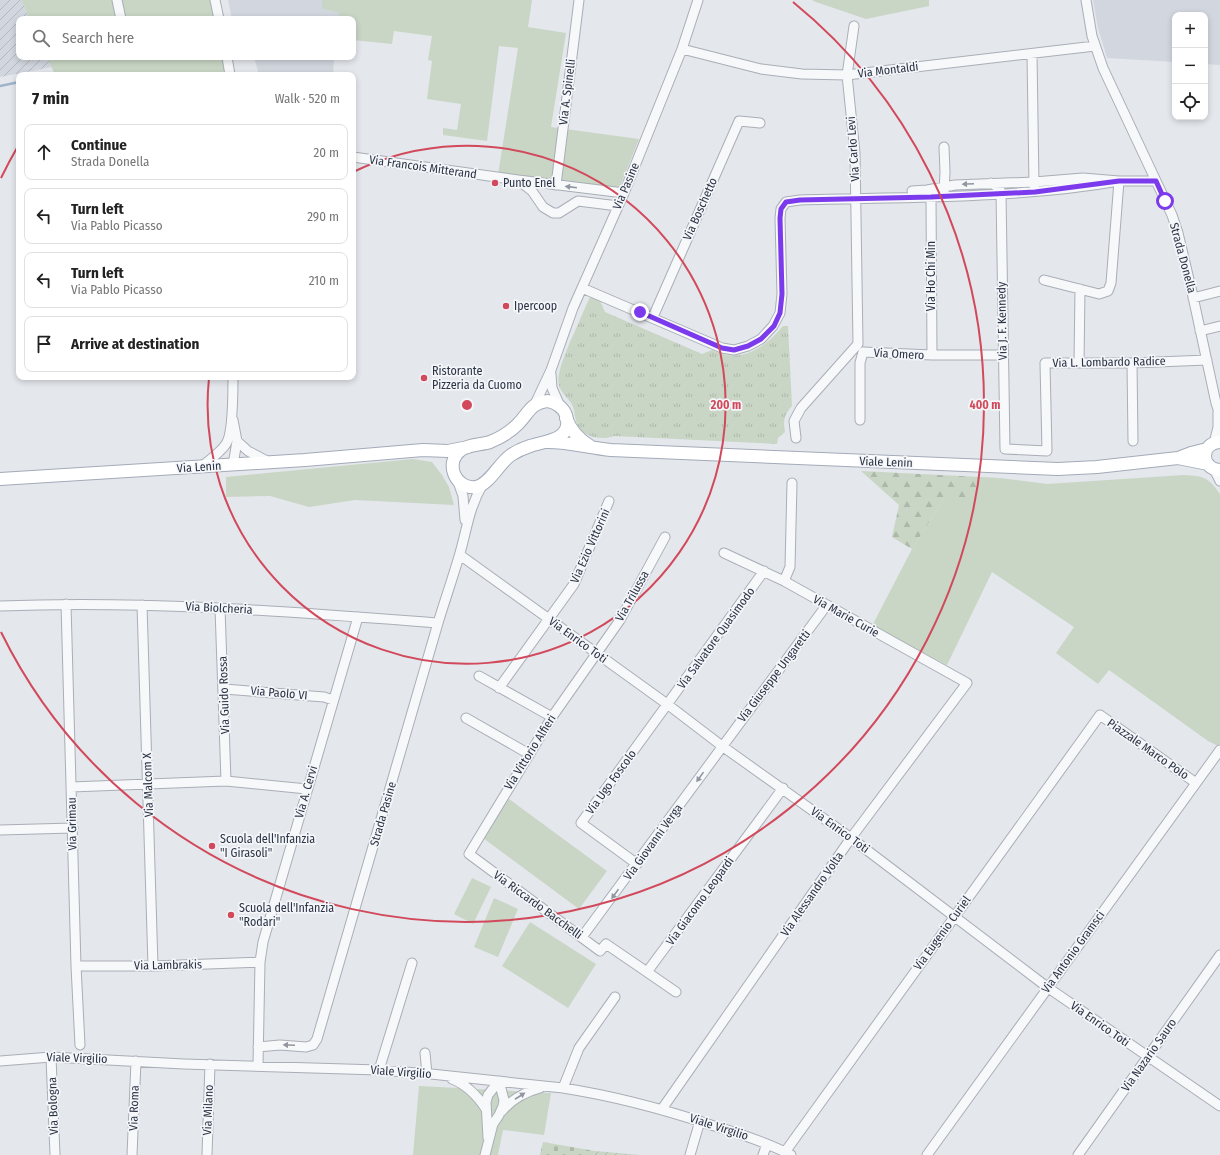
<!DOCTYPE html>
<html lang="en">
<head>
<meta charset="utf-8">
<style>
  :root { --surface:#fff; --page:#f6f6f6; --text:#222; --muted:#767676; --line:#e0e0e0 }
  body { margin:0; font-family:"Fira Sans Condensed",sans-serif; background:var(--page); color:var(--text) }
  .controls { position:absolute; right:12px; top:12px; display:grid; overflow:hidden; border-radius:8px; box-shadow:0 2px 6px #0003 }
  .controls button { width:36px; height:36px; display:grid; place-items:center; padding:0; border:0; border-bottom:1px solid var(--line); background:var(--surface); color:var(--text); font:20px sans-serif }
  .stop { position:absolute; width:12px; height:12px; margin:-9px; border:3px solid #7c3aed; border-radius:50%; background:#fff }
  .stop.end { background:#7c3aed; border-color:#fff; box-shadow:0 1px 4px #0008 }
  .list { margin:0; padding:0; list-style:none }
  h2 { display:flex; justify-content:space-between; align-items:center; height:52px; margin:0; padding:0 16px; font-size:17px }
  h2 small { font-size:13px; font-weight:400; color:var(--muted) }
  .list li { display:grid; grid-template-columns:26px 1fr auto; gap:12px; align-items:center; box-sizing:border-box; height:56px; margin:0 8px 8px; padding:0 8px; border:1px solid var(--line); border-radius:8px }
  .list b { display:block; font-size:15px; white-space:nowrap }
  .list p { margin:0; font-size:13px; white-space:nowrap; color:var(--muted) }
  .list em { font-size:13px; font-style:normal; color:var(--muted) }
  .icon { flex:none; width:22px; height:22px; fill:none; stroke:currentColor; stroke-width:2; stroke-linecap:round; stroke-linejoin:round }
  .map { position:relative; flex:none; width:1220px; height:1155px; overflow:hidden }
  .search { position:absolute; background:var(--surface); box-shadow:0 2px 6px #0003; left:16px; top:16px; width:340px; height:44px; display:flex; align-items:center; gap:10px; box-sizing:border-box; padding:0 14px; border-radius:8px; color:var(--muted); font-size:15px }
  .panel { position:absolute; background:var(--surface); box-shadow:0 2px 6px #0003; left:16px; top:72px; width:340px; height:308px; border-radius:8px }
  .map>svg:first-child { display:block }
  .built { fill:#d2d6de }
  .industrial { fill:url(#industrial-furrows) }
  .grass { fill:#c9d6c5 }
  .forest { fill:url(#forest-firs) }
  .cemetery { fill:url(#cemetery-stones) }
  .park { fill:url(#park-tufts) }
  .garden { fill:url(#garden-furrows) }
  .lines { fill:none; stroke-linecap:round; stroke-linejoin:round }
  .stream { stroke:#9fb4cc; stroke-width:2.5 }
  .minor-casing { stroke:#a9aeb7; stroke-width:11 }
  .major-casing { stroke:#a3abb8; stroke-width:14 }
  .minor { stroke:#f7f8fa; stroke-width:9 }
  .major { stroke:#fff; stroke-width:12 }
  .oneway { fill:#9196a0 }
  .route { stroke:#7c3aed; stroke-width:5 }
  .ring { fill:none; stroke:#d1495b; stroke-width:2 }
  .poi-dot { fill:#d1495b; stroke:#f4f6f9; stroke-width:1.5 }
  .labels { text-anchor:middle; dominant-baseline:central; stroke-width:3.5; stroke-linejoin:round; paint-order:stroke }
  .street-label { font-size:12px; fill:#2b3445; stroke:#f4f6f9 }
  .poi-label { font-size:12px; fill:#2b3445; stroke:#f4f6f9; text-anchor:start }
  .centre { fill:#d1495b; stroke:#f4f6f9; stroke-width:2 }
  .ring-label { font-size:12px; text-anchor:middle; font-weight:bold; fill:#d1495b; stroke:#f4f6f9; stroke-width:3.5; stroke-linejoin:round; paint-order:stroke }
</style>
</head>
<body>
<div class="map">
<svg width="1220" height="1155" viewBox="0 0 1220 1155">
  <defs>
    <pattern id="industrial-furrows" width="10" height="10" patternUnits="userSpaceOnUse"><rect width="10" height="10" fill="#d2d6de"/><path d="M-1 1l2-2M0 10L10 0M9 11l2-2" fill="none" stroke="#b4b8c0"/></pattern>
    <pattern id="forest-firs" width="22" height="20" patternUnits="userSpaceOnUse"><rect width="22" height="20" fill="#c9d6c5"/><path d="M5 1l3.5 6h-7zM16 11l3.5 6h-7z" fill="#adb8ab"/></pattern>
    <pattern id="cemetery-stones" width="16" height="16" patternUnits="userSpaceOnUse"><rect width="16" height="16" fill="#c9d6c5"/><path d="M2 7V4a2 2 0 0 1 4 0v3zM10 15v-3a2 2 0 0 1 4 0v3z" fill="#adb8ab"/></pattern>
    <pattern id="park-tufts" width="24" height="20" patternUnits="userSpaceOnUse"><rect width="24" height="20" fill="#c9d6c5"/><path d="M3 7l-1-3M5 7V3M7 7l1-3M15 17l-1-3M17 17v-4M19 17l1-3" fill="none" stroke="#adb8ab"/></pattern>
    <pattern id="garden-furrows" width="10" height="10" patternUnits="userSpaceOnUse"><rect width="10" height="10" fill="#c9d6c5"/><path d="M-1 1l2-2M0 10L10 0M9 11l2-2" fill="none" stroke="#adb8ab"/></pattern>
  </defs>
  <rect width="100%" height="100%" fill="#e4e7ec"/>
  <!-- built -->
  <path class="built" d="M 228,0 L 322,0 L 323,9 L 339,13 L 339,19 L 232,19 Z
    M 1093,0 L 1220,0 L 1220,65 L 1205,64 L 1205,15 L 1175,15 L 1175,62 L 1107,58 L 1098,28 Z
    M 254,57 L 334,57 L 333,75 L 259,75 Z"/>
  <!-- industrial -->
  <path class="industrial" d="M 0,0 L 21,0 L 30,19 L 19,19 L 19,57 L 47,57 L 52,67 L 0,77 Z"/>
  <!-- grass -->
  <path class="grass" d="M 21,0 L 212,0 L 216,19 L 30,19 Z
    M 322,0 L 532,0 L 528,27 L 566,33 L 551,127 L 639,139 L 619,189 L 498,175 L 518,48 L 499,46 L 487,141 L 443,135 L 443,128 L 457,130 L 461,104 L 427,99 L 432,61 L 428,60 L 432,36 L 394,31 L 392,44 L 353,40 L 353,19 L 339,19 L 339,13 L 322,9 Z
    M 813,0 L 929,0 L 929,6 L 866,19 L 813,1 Z
    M 47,57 L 224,57 L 227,75 L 55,75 Z
    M 413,459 L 432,462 L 442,475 L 449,487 L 454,505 L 355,500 L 309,507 L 270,496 L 226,497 L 226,477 Z
    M 1184,475 C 1204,476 1208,477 1220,494 L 1220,743 L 1218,746 L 1208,741 L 1109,670 L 1098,684 L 1056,653 L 1074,627 L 992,572 L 947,665 L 872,626 L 912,549 L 945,497 L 1000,478 L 1047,484 Z
    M 509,799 L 607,871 L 579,909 L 483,838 Z
    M 472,878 L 491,887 L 473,924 L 454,914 Z
    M 494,898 L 518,909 L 498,957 L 474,947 Z
    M 530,922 L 596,964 L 568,1008 L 502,966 Z
    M 419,1086 L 551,1093 L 544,1135 L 503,1130 L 498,1155 L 413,1155 Z"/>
  <!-- forest -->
  <path class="forest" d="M 861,471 L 1000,478 L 978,486 L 968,509 L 945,497 L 912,549 L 892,537 L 899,505 Z"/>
  <!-- cemetery -->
  <path class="cemetery" d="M 543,1142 L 595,1151 L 594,1155 L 540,1155 Z"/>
  <!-- park -->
  <path class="park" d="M 590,297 L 600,301 L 605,312 L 702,354 L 712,350 C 717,352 722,354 727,355 C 749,359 770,342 783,326 L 788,326 L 792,406 C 784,415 783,420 785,432 L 778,438 L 777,444 L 614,436 C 601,441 580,437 576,421 C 574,414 575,409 571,403 C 564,393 556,389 559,374 C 561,363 566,352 570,342 C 577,327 583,312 590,297 Z"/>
  <!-- garden -->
  <path class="garden" d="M 595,1151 L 640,1155 L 594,1155 Z"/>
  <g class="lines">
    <!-- stream -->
    <path class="stream" d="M 0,86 L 19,82"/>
    <!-- minor casing -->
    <g class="minor-casing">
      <path id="minor" d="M 117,0 L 121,19
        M 215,0 L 219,19
        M 1086,0 L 1092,36 L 1103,68 L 1172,215 L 1178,233 L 1192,292 L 1216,403 L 1220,415
        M 682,49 L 761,69 L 802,74 L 847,75 L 1095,46
        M 1032,54 L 1034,186
        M 227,57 L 230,75
        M 944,147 L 945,172 L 944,192
        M 353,157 L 518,180
        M 991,183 L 999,188 L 1001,193 L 1005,449 L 1047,451 L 1045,363 L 1132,363 L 1207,360
        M 556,185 L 579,0
        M 912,191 L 927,190 L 955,185 L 1034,182 L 1083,178 L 1119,181 L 1156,181
        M 931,197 L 932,355
        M 618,206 L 578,201 L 559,213 L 553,213 L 543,207 L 532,191 L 518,180 L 624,193
        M 1044,280 L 1099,294 L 1108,291 L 1111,283 L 1119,181
        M 582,288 L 722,348 L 734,350 L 748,346 L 761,339 L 773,326 L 780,313 L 782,294 L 780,218 L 781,209 L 786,202 L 800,200 C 905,197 1015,199 1119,181
        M 1193,298 L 1220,291
        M 653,317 L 739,121 L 760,123
        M 1200,331 L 1220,326
        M 863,352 L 932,355 L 1003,355
        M 1079,363 L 1080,289
        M 1132,363 L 1133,441
        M 551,374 L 552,388 L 560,406
        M 535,404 L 551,370 L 573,308 L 624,193 L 682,49 L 698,0
        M 233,420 L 237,441 L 248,451 L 269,462
        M 860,420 L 860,363 L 863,352
        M 796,438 L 794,421 L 801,408 L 858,344 L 855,153 L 847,75 L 854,26
        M 1214,443 L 1218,427 L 1218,411
        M 233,465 L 237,441
        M 201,467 C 209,460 220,453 226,444 C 233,434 233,391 233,377
        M 1214,469 L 1220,481
        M 457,479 L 463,496 L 465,520
        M 665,537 L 620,620 L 552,717 L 469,854 L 600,951 L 606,944 L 647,972 L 783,788
        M 460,555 L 667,704 L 722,746 L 851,838 L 1047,987 L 1220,1106
        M 784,581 L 790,567 L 792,483
        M 66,604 L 76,966 L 80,1045
        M 142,605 L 153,966
        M 0,606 C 146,600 292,612 438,623
        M 220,608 L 226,781
        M 479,676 L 552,717
        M 499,688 L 574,584 L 609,501
        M 224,689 L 324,697 L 333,700
        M 466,718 L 529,754
        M 71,787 L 226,781 L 307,789
        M 0,830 L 73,828
        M 637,864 L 581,823 L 764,571
        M 582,937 L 826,606
        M 76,966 L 153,966 L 260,962
        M 647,972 L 676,992
        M 258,1047 L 280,1045 L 306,1047 L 313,1045 L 317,1039 L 438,623 C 445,600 453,577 460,553 C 467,529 469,507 483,484
        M 425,1053 L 427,1074
        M 51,1057 L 55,1155
        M 0,1061 L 51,1057 L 184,1064 L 379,1070 L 431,1074 L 563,1088 C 614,1096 663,1109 711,1125 C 738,1133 766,1142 791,1155
        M 258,1065 L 260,962 L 263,942 L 358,617
        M 379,1070 L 412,963
        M 452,1079 C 467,1085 477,1095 486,1109
        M 563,1088 L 579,1048 L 615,997
        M 662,1109 L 851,838 L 967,683 L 784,581 L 724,553
        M 502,1111 C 513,1098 525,1092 540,1088
        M 785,1152 L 1100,715 L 1196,783
        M 132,1155 L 136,1061
        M 207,1155 L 210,1064
        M 485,1155 L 493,1124 L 499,1115 L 503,1106 L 504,1100 L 499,1081 L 488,1095 L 486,1102 L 488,1138
        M 690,1155 L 700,1121
        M 763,1155 L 767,1144
        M 927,1155 L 1220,750
        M 1078,1155 L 1220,955"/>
    </g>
    <!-- major casing -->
    <g class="major-casing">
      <path id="major" d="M 548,401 C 556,403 563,407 566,415 C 574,440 545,441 530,446 C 524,448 517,451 511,455 C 499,463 490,484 476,487 C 455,490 444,462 461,450 C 469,444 481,445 490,442 C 500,438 510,432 518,424 C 529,413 530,403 548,401 Z
        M 566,418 C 571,431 578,439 590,446
        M 548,442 C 570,442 590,448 611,450 L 1058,469 L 1097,467 L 1178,458 L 1191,453 L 1207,449
        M 1220,442 C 1200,443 1200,469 1220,470
        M 1178,458 L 1208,464
        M 0,479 L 305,460 L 423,450 L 448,451 L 468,447"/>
    </g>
    <!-- minor -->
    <use href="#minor" class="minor"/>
    <!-- major -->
    <use href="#major" class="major"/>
  </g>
  <!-- one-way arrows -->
  <defs><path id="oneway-solid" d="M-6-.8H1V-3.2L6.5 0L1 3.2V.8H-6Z"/></defs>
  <g class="oneway">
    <use href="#oneway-solid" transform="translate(968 184) rotate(178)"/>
    <use href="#oneway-solid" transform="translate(571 187) rotate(-173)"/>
    <use href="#oneway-solid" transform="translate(700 777) rotate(126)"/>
    <use href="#oneway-solid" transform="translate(615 894) rotate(126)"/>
    <use href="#oneway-solid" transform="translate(289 1045) rotate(-178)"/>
    <use href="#oneway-solid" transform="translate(520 1096) rotate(-33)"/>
  </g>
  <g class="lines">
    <!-- route -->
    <path class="route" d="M 640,312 L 722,348 L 734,350 L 748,346 L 761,339 L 774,326 L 780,313 L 782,294 L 780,218 L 781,209 L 786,202 L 800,200 L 931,197 L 1035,192 L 1119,181 L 1156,181 L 1165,201"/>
  </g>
  <!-- distance rings -->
  <g class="ring">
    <path d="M353 172A259 259 0 1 1 209 378"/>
    <path d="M1 178A518 518 0 0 1 18 146M793 2A518 518 0 1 1 1 632"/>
  </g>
  <!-- markers -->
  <g class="poi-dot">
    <circle cx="495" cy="183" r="4"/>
    <circle cx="506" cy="306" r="4"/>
    <circle cx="424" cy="378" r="4"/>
    <circle cx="212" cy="846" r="4"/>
    <circle cx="231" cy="915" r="4"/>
  </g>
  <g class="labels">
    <!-- street labels -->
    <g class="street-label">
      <text transform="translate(888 70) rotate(-7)">Via Montaldi</text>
      <text transform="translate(567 92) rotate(-83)">Via A. Spinelli</text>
      <text transform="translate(853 149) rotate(-94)">Via Carlo Levi</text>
      <text transform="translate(423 167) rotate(8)">Via Francois Mitterand</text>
      <text transform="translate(626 186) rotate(-67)">Via Pasine</text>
      <text transform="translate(700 209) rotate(-66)">Via Boschetto</text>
      <text transform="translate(1183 258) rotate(75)">Strada Donella</text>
      <text transform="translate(931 276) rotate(-90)">Via Ho Chi Min</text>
      <text transform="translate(1002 321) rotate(-91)">Via J. F. Kennedy</text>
      <text transform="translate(899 354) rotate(3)">Via Omero</text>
      <text transform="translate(1109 362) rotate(-1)">Via L. Lombardo Radice</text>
      <text transform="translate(886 462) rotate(2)">Viale Lenin</text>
      <text transform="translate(199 467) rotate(-4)">Via Lenin</text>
      <text transform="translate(590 546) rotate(-66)">Via Ezio Vittorini</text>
      <text transform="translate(632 596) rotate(-61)">Via Trilussa</text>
      <text transform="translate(219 608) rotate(3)">Via Biolcheria</text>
      <text transform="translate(846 616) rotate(29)">Via Marie Curie</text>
      <text transform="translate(716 638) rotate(-54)">Via Salvatore Quasimodo</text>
      <text transform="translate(578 640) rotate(36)">Via Enrico Toti</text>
      <text transform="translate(774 676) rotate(-53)">Via Giuseppe Ungaretti</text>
      <text transform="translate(279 693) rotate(5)">Via Paolo VI</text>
      <text transform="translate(224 695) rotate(-92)">Via Guido Rossa</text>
      <text transform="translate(1148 749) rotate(35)">Piazzale Marco Polo</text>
      <text transform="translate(530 752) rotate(-58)">Via Vittorio Alfieri</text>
      <text transform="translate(611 782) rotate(-54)">Via Ugo Foscolo</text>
      <text transform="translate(148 785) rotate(-92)">Via Malcom X</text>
      <text transform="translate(306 792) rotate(-74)">Via A. Cervi</text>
      <text transform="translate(383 814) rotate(-74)">Strada Pasine</text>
      <text transform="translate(72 824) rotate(-91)">Via Grimau</text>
      <text transform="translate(840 830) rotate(36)">Via Enrico Toti</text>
      <text transform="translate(653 842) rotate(-54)">Via Giovanni Verga</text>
      <text transform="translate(812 894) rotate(-55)">Via Alessandro Volta</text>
      <text transform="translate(700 901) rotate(-54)">Via Giacomo Leopardi</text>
      <text transform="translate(538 905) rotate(36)">Via Riccardo Bacchelli</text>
      <text transform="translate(942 933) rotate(-54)">Via Eugenio Curiel</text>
      <text transform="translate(1073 952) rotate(-54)">Via Antonio Gramsci</text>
      <text transform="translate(168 965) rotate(-1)">Via Lambrakis</text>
      <text transform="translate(1100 1024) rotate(35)">Via Enrico Toti</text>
      <text transform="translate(1149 1055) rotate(-55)">Via Nazario Sauro</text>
      <text transform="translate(77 1058) rotate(2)">Viale Virgilio</text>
      <text transform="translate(401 1072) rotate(4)">Viale Virgilio</text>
      <text transform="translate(53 1106) rotate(-92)">Via Bologna</text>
      <text transform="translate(134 1108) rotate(-88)">Via Roma</text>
      <text transform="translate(208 1110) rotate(-88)">Via Milano</text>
      <text transform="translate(719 1127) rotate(18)">Viale Virgilio</text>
    </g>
    <!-- poi labels -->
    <g class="poi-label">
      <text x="503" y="183">Punto Enel</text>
      <text x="514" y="306">Ipercoop</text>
      <text x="432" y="371">Ristorante<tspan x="432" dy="14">Pizzeria da Cuomo</tspan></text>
      <text x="220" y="839">Scuola dell'Infanzia<tspan x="220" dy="14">"I Girasoli"</tspan></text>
      <text x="239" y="908">Scuola dell'Infanzia<tspan x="239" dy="14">"Rodari"</tspan></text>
    </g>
  </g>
  <circle cx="467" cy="405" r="6" class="centre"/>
  <g class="ring-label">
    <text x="726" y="409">200 m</text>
    <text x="985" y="409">400 m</text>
  </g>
</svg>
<div class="controls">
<button>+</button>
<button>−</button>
<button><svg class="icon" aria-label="locate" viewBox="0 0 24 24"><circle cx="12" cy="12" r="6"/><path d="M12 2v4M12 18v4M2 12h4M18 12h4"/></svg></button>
</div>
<div class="stop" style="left:1165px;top:201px"></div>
<div class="stop end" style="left:640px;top:312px"></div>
<div class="search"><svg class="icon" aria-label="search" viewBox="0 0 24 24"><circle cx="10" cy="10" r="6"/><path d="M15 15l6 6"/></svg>Search here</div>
<section class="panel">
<h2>7 min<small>Walk · 520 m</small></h2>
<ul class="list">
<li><svg class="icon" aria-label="ahead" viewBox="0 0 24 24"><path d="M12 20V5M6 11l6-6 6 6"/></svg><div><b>Continue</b><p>Strada Donella</p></div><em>20 m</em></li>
<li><svg class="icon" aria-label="left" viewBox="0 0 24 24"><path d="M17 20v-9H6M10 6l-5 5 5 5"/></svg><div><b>Turn left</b><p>Via Pablo Picasso</p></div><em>290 m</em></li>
<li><svg class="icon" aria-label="left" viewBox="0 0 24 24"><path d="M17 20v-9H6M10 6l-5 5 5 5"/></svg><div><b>Turn left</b><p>Via Pablo Picasso</p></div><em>210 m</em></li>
<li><svg class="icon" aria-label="arrive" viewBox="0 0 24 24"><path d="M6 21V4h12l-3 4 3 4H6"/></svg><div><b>Arrive at destination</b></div></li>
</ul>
</section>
</div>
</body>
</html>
